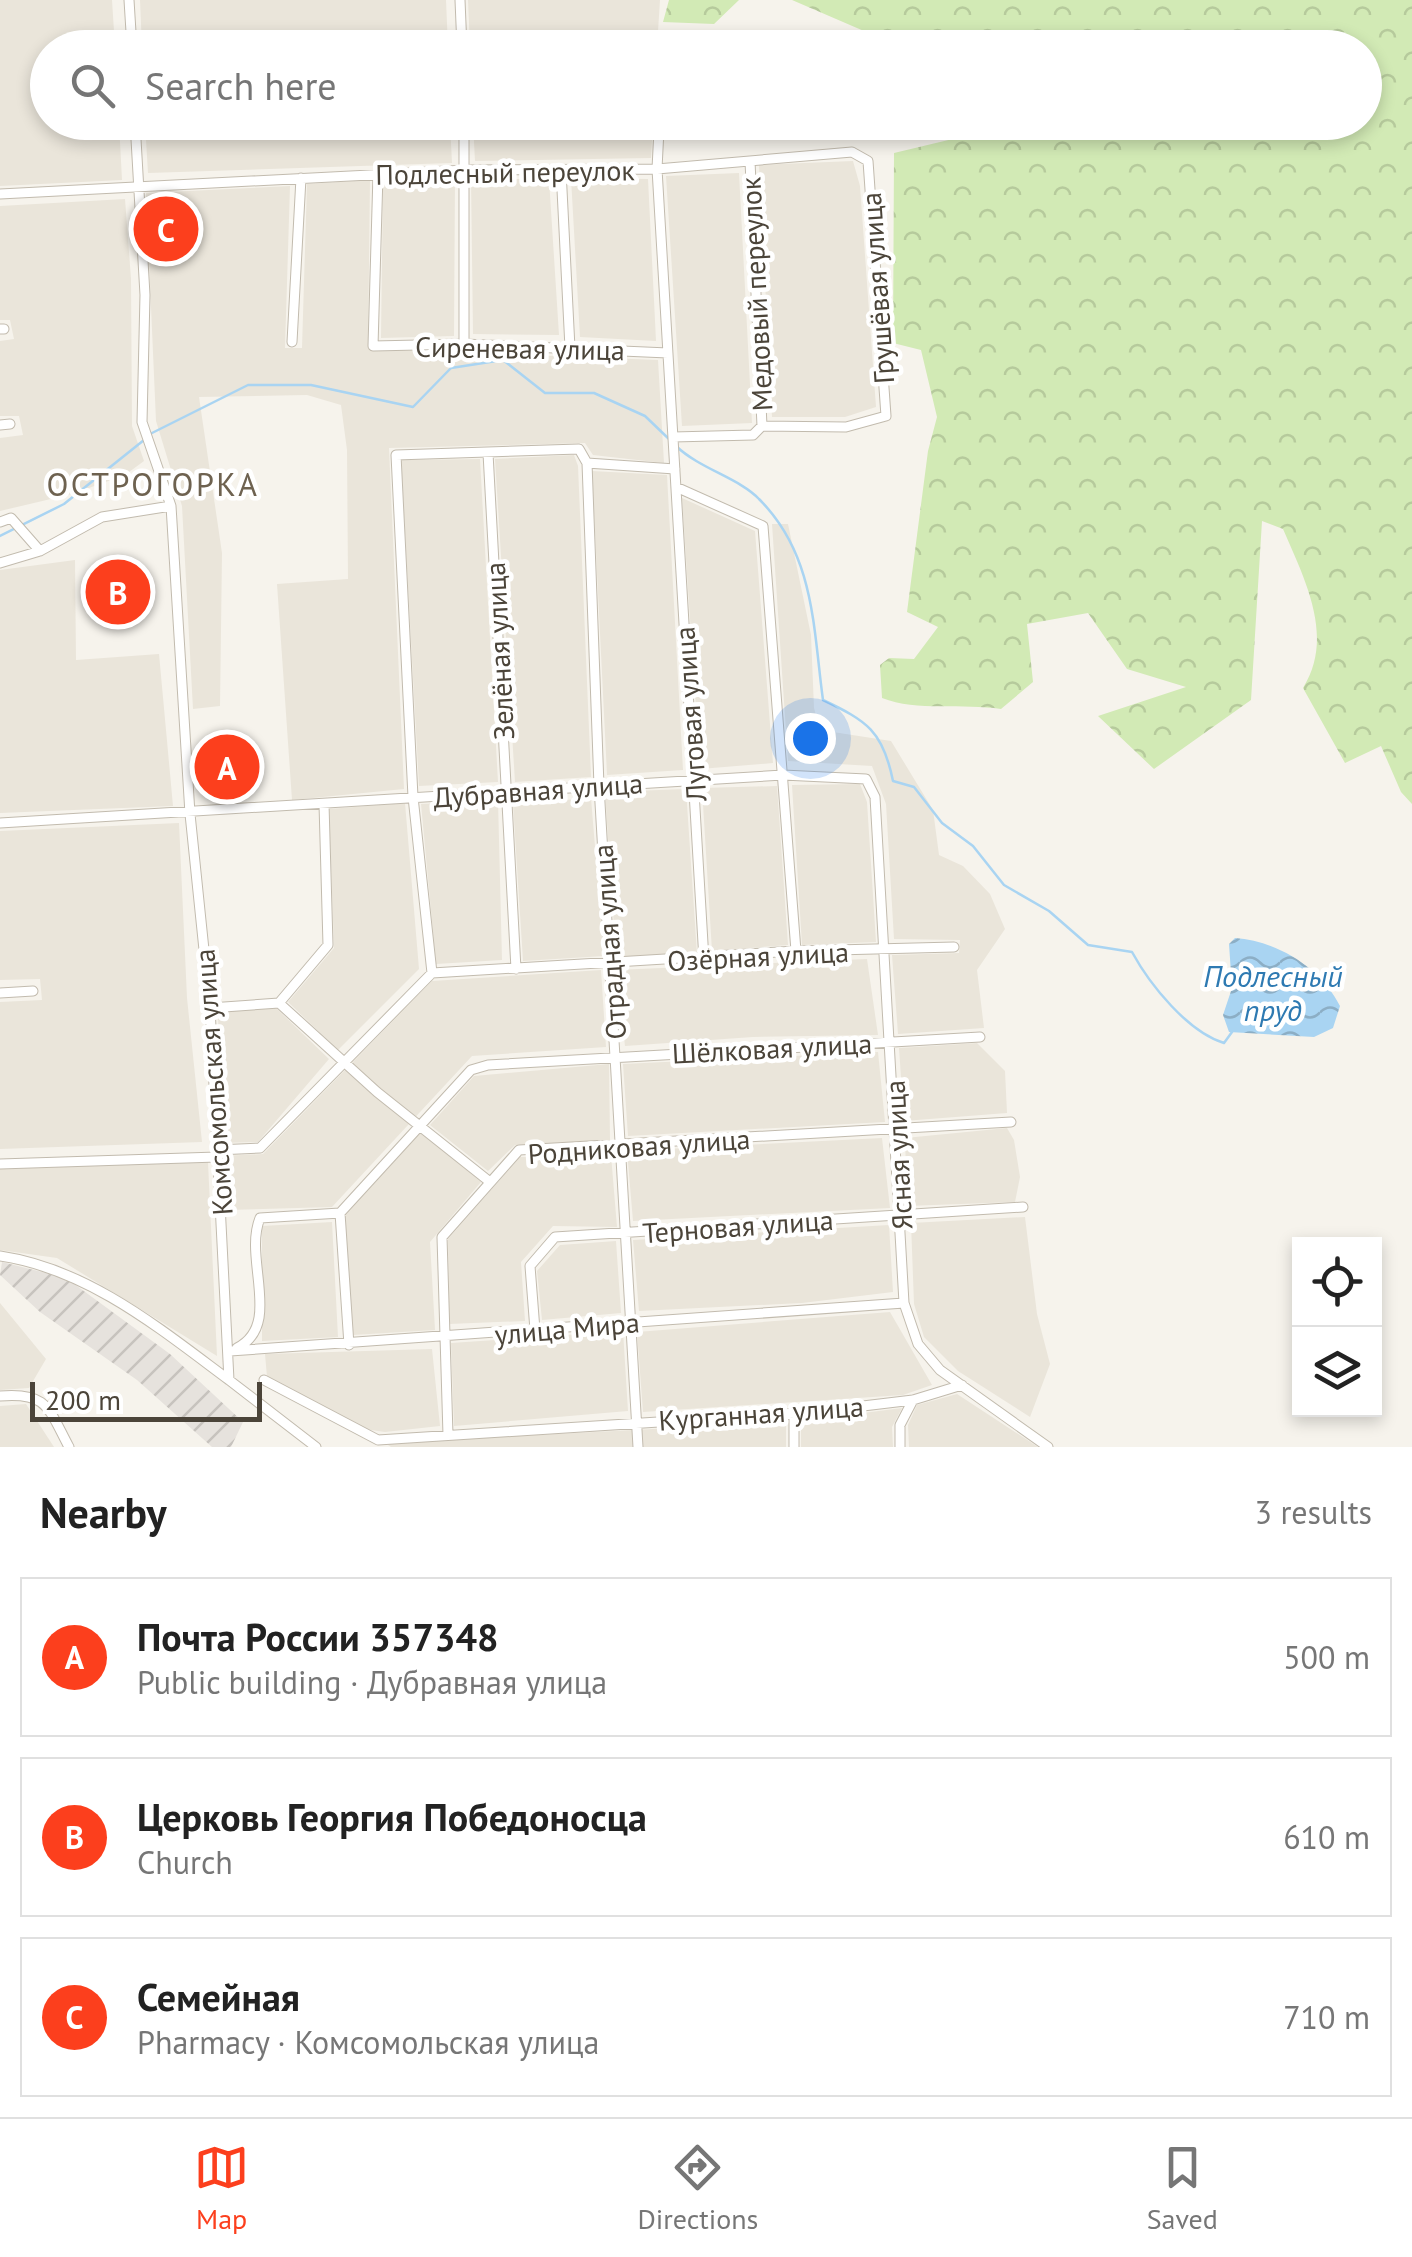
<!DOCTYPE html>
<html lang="en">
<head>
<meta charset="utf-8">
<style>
  :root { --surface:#fff; --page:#f6f6f6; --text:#222; --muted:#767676; --line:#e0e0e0; --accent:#fc3f1d }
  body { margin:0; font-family:"PT Sans",sans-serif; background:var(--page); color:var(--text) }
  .controls { position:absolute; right:30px; bottom:30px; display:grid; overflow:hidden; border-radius:0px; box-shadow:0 5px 15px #0003 }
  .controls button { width:90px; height:90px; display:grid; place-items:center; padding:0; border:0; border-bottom:2px solid var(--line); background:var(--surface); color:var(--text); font:50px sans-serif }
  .scale { position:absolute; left:30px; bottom:25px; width:232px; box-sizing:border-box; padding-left:10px; border:5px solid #4b4439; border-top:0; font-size:28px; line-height:35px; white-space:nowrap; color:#4b4439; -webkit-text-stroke:8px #fff; paint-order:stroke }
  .you { position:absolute; left:810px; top:738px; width:35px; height:35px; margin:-25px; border:8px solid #fff; border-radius:50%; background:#1a73e8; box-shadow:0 0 0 15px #1a73e833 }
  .badge { display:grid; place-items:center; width:65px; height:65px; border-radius:50%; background:var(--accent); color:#fff; font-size:32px; font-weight:700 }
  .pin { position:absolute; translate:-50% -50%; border:5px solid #fff; box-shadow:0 2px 10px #0006 }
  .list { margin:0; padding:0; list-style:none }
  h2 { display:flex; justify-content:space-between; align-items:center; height:130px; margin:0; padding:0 40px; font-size:42px }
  h2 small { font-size:32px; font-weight:400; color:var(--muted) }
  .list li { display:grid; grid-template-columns:65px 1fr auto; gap:30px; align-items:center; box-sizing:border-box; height:160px; margin:0 20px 20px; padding:0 20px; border:2px solid var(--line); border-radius:0px }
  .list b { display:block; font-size:38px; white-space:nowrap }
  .list p { margin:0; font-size:32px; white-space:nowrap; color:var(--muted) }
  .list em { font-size:32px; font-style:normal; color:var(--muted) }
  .icon { flex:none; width:55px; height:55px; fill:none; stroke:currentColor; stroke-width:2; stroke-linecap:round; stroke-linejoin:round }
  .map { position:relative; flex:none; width:1412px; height:1447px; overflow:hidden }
  .search { position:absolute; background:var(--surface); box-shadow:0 5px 15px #0003; left:30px; right:30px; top:30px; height:110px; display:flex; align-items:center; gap:25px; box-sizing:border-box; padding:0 35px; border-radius:55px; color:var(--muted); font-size:38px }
  .sheet { height:670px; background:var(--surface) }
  nav { display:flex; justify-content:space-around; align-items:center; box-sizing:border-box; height:140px; border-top:2px solid var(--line); background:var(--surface); font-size:28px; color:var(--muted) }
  nav a { display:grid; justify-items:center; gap:5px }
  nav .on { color:var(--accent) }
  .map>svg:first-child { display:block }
  .residential { fill:#eae5da }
  .industrial { fill:url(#industrial-furrows) }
  .forest { fill:url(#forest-crowns) }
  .water { fill:url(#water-waves) }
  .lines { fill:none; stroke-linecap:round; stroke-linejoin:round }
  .stream { stroke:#a9d4f2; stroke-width:2.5 }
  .minor-casing { stroke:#c2bbae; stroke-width:11 }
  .minor { stroke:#fff; stroke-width:9 }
  .labels { text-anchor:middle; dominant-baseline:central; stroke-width:9; stroke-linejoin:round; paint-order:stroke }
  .street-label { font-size:28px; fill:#4b4439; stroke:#fff }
  .water-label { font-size:30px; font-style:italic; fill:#2e7ab2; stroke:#fff }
  .quarter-label { font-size:32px; letter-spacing:2.5px; fill:#6e6250; stroke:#fff }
</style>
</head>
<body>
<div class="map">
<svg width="1412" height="1447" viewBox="0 0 1412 1447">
  <defs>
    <pattern id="industrial-furrows" width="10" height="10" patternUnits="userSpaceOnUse" patternTransform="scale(2.5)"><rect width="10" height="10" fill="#e6e2dd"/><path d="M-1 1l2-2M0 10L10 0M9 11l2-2" fill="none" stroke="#c7c3be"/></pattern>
    <pattern id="forest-crowns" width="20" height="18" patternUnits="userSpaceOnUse" patternTransform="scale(2.5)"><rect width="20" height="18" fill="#d2eab5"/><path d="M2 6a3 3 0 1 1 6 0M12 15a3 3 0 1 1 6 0" fill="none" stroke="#b6ca9c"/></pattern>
    <pattern id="water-waves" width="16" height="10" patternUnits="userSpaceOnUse" patternTransform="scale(2.5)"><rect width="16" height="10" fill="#a9d4f2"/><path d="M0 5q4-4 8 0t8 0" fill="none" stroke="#8caec5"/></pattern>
  </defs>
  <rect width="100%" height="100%" fill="#f6f3ec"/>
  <!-- residential -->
  <path class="residential" d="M 0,0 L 112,0 L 115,47 L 48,48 L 48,122 L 119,123 L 122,180 L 0,186 Z
    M 140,0 L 446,0 L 448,47 L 142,47 Z
    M 468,0 L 660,0 L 657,47 L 470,47 Z
    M 145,123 L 450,123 L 452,163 L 148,173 Z
    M 473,123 L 653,123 L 651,158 L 475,161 Z
    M 853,161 L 860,186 L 876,407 L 845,417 L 772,417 L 759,165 Z
    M 739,173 L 752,423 L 682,426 L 666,176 Z
    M 455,178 L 454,336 L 381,338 L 383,181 Z
    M 571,178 L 648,179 L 656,341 L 580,337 Z
    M 471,179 L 549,179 L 559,335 L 473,334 Z
    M 370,180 L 368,349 L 658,360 L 664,463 L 593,455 L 585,443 L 389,448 L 404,789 L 292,800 L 277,584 L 348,579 L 347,450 L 341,405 L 307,395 L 199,397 L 222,553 L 220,706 L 193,709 L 182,506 L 156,421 L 146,193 L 290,186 L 285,348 L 302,348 L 307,184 Z
    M 125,199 L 131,279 L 132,426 L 144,461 L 125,475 L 72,494 L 0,511 L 0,438 L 23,435 L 19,416 L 0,416 L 0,341 L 14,339 L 10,320 L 0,320 L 0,206 Z
    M 574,455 L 578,466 L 591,777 L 515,782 L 495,459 Z
    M 480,459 L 498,782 L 419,786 L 401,460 Z
    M 592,471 L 667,475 L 683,770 L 607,775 Z
    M 682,498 L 755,531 L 773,763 L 700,769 Z
    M 772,524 L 788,524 L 811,635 L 814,708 L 820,730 L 891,741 L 933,810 L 939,855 L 963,866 L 990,894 L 1005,929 L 977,970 L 984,1028 L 898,1034 L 892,955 L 959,953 L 960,940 L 894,939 L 886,804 L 872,766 L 788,761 Z
    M 75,560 L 76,660 L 159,654 L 173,806 L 0,813 L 0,570 Z
    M 860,784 L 867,802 L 876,942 L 802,945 L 792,785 Z
    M 777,786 L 788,945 L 712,951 L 702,788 Z
    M 686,789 L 697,954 L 616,957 L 605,792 Z
    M 591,798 L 604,956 L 523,961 L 513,804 Z
    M 498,800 L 502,960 L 436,964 L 421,804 Z
    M 405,803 L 419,969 L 338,1050 L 288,1002 L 334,948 L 329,809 Z
    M 179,823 L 187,998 L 202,1142 L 0,1149 L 0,1002 L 42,1000 L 40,979 L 0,980 L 0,831 Z
    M 867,959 L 878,1035 L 753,1037 L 625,1046 L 616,970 Z
    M 601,970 L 606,1047 L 472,1056 L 332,1207 L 226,1210 L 222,1156 L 263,1154 L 432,981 Z
    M 275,1007 L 329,1059 L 258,1142 L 221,1143 L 218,1012 Z
    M 977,1043 L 1005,1071 L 1007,1113 L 904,1121 L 899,1048 Z
    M 878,1052 L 885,1122 L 628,1136 L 623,1064 Z
    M 609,1064 L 610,1140 L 515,1145 L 488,1171 L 430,1125 L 474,1076 Z
    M 1007,1128 L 1014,1140 L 1020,1177 L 1015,1202 L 907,1206 L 905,1138 Z
    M 418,1129 L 481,1182 L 430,1242 L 435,1330 L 353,1335 L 345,1216 Z
    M 882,1138 L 890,1208 L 633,1221 L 627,1151 Z
    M 611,1155 L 617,1227 L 553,1226 L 521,1262 L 525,1321 L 449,1324 L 448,1239 L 520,1157 Z
    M 208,1162 L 217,1356 L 57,1258 L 0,1250 L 0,1169 Z
    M 1025,1217 L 1037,1314 L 1050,1364 L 1030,1417 L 958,1371 L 924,1337 L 914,1304 L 911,1223 Z
    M 332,1222 L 338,1337 L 262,1341 L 262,1226 Z
    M 889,1225 L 893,1292 L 802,1303 L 639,1311 L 633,1240 Z
    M 616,1241 L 621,1313 L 542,1320 L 537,1271 L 560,1245 Z
    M 0,1303 L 46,1359 L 29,1388 L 0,1390 Z
    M 890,1312 L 932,1385 L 903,1395 L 643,1412 L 637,1332 Z
    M 623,1331 L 628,1411 L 454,1426 L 451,1343 Z
    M 432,1349 L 440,1426 L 385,1432 L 364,1429 L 267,1377 L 265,1354 Z
    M 957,1394 L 1038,1447 L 909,1447 L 908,1425 L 917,1405 Z
    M 26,1404 L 54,1447 L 0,1447 L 0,1406 Z
    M 902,1408 L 892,1427 L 893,1447 L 801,1447 L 801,1421 Z
    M 786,1422 L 786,1447 L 391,1447 L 385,1443 Z"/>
  <!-- industrial -->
  <path class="industrial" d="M 2,1262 L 66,1278 L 170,1354 L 243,1422 L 231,1447 L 212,1447 L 137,1380 L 40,1312 L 0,1275 Z"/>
  <!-- forest -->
  <path class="forest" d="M 669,0 L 739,0 L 714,24 L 663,22 Z
    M 792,0 L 1412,0 L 1412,804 L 1401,792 L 1381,746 L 1345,763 L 1303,688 C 1335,637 1305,580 1283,529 L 1262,521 L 1251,700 L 1154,769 L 1098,716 L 1186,687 L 1127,669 L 1088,613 L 1027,624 L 1033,682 L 1001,709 C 963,703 917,712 882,698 L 880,665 L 889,658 L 914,659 L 938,627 L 907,612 L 928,451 L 937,417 L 921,350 L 893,343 L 894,153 L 961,137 L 953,123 L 1364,122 L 1364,48 L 901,47 Z"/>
  <!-- water -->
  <path class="water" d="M 1235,938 C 1278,941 1321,968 1340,1006 L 1333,1028 L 1314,1037 L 1229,1032 L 1223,1015 L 1232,988 L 1229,944 Z"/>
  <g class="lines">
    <!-- stream -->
    <path class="stream" d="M 150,434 L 248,385 L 311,385 L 413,407 L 451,368 L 503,360 L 545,393 L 594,393 L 645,416 L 670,440
      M 676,446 C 700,469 739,478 759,499 C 815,555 813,627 823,700 C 867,721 883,731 893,781 L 914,787 L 942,823 L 973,846 L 1004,885 L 1049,911 L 1088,945 L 1132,952 C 1150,985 1188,1032 1224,1043 L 1232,1032
      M 0,536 L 64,504 L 144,440"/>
    <!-- minor casing -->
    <g class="minor-casing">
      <path id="minor" d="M 129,0 L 132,48
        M 460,0 L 462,48
        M 659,129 L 657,169 L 704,960
        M 750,161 L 762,426
        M 561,170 L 570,348
        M 378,174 L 373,346 L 464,344 L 668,353
        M 0,194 L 466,170 L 657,169 L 852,152 L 868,161 L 886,416 L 846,427 L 762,426 L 753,435 L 673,437
        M 0,329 L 4,329
        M 292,342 L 301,178
        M 464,344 L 464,122
        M 0,425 L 10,424
        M 488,453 L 516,969
        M 587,463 L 599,786 L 638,1447
        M 676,487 L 763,526 L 796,951
        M 0,522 L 11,518 L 40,551
        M 0,563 L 40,551 L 102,517 L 171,506
        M 0,823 L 783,775 L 866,779 L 875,797 L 904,1303 L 918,1344 L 940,1370 L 1048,1447
        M 432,973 L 413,797 L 396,455 L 579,449 L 587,463 L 675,469
        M 0,993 L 33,991
        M 279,1003 L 377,1092 L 490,1182
        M 210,1008 L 279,1003 L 328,945 L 324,804
        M 217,1150 L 260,1148 L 432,973 L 796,951 L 954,947
        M 0,1164 L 217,1157
        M 0,1256 C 88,1269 159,1328 229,1380 L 210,1008 L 190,814 L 171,506 L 142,422 L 145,295 L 135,122
        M 535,1330 L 530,1266 L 555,1237 L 1023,1207
        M 349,1345 L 340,1213 L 471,1070 L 488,1065 L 980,1037
        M 237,1348 C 283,1325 243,1259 260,1218 L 340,1213
        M 230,1351 L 904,1303
        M 229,1380 L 316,1447
        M 264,1380 L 378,1440 L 813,1412 L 913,1400 L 962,1385
        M 0,1396 C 48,1392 48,1408 69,1447
        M 794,1414 L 794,1447
        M 448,1435 L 442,1237 L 519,1150 L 1011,1122
        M 900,1447 L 900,1425 L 913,1400"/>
    </g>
    <!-- minor -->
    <use href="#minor" class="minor"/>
  </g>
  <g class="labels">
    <!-- street labels -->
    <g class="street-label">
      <text transform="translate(505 172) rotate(-1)">Подлесный переулок</text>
      <text transform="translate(877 288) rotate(-94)">Грушёвая улица</text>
      <text transform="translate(756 294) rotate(-93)">Медовый переулок</text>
      <text transform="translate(520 348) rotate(1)">Сиреневая улица</text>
      <text transform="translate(499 651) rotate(-93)">Зелёная улица</text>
      <text transform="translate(690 714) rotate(-94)">Луговая улица</text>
      <text transform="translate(538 790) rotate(-4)">Дубравная улица</text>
      <text transform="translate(609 942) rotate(-94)">Отрадная улица</text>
      <text transform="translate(758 956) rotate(-3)">Озёрная улица</text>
      <text transform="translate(772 1048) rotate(-3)">Шёлковая улица</text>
      <text transform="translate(213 1082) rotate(-94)">Комсомольская улица</text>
      <text transform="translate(639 1146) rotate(-4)">Родниковая улица</text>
      <text transform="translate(898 1155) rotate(-93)">Ясная улица</text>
      <text transform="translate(738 1226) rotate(-4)">Терновая улица</text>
      <text transform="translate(567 1328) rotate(-5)">улица Мира</text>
      <text transform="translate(761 1413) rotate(-4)">Курганная улица</text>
    </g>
    <!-- water labels -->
    <g class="water-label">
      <text x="1273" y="975">Подлесный<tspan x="1273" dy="34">пруд</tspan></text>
    </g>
    <!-- quarter labels -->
    <g class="quarter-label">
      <text x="153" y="484">ОСТРОГОРКА</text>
    </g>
  </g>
</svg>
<div class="controls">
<button><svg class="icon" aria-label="locate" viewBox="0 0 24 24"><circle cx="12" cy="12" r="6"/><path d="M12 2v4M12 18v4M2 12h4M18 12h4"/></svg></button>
<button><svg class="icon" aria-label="layers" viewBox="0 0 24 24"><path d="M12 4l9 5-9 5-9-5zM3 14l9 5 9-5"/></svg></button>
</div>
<div class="scale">200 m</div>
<div class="you"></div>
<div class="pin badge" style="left:227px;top:767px">A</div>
<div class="pin badge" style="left:118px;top:592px">B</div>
<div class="pin badge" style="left:166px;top:229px">C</div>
<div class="search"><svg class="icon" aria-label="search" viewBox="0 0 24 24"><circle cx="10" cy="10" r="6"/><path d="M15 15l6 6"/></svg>Search here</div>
</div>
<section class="sheet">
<h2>Nearby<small>3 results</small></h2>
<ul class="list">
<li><span class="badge">A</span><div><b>Почта России 357348</b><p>Public building · Дубравная улица</p></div><em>500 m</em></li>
<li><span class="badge">B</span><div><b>Церковь Георгия Победоносца</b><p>Church</p></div><em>610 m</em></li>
<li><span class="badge">C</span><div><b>Семейная</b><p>Pharmacy · Комсомольская улица</p></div><em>710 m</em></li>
</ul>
</section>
<nav>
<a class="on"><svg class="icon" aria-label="map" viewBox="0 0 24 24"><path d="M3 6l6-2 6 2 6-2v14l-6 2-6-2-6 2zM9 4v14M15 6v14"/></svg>Map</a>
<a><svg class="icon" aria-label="directions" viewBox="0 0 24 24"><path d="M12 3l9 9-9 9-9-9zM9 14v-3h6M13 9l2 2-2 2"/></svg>Directions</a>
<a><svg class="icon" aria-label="saved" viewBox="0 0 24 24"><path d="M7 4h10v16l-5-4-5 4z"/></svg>Saved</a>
</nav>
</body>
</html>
